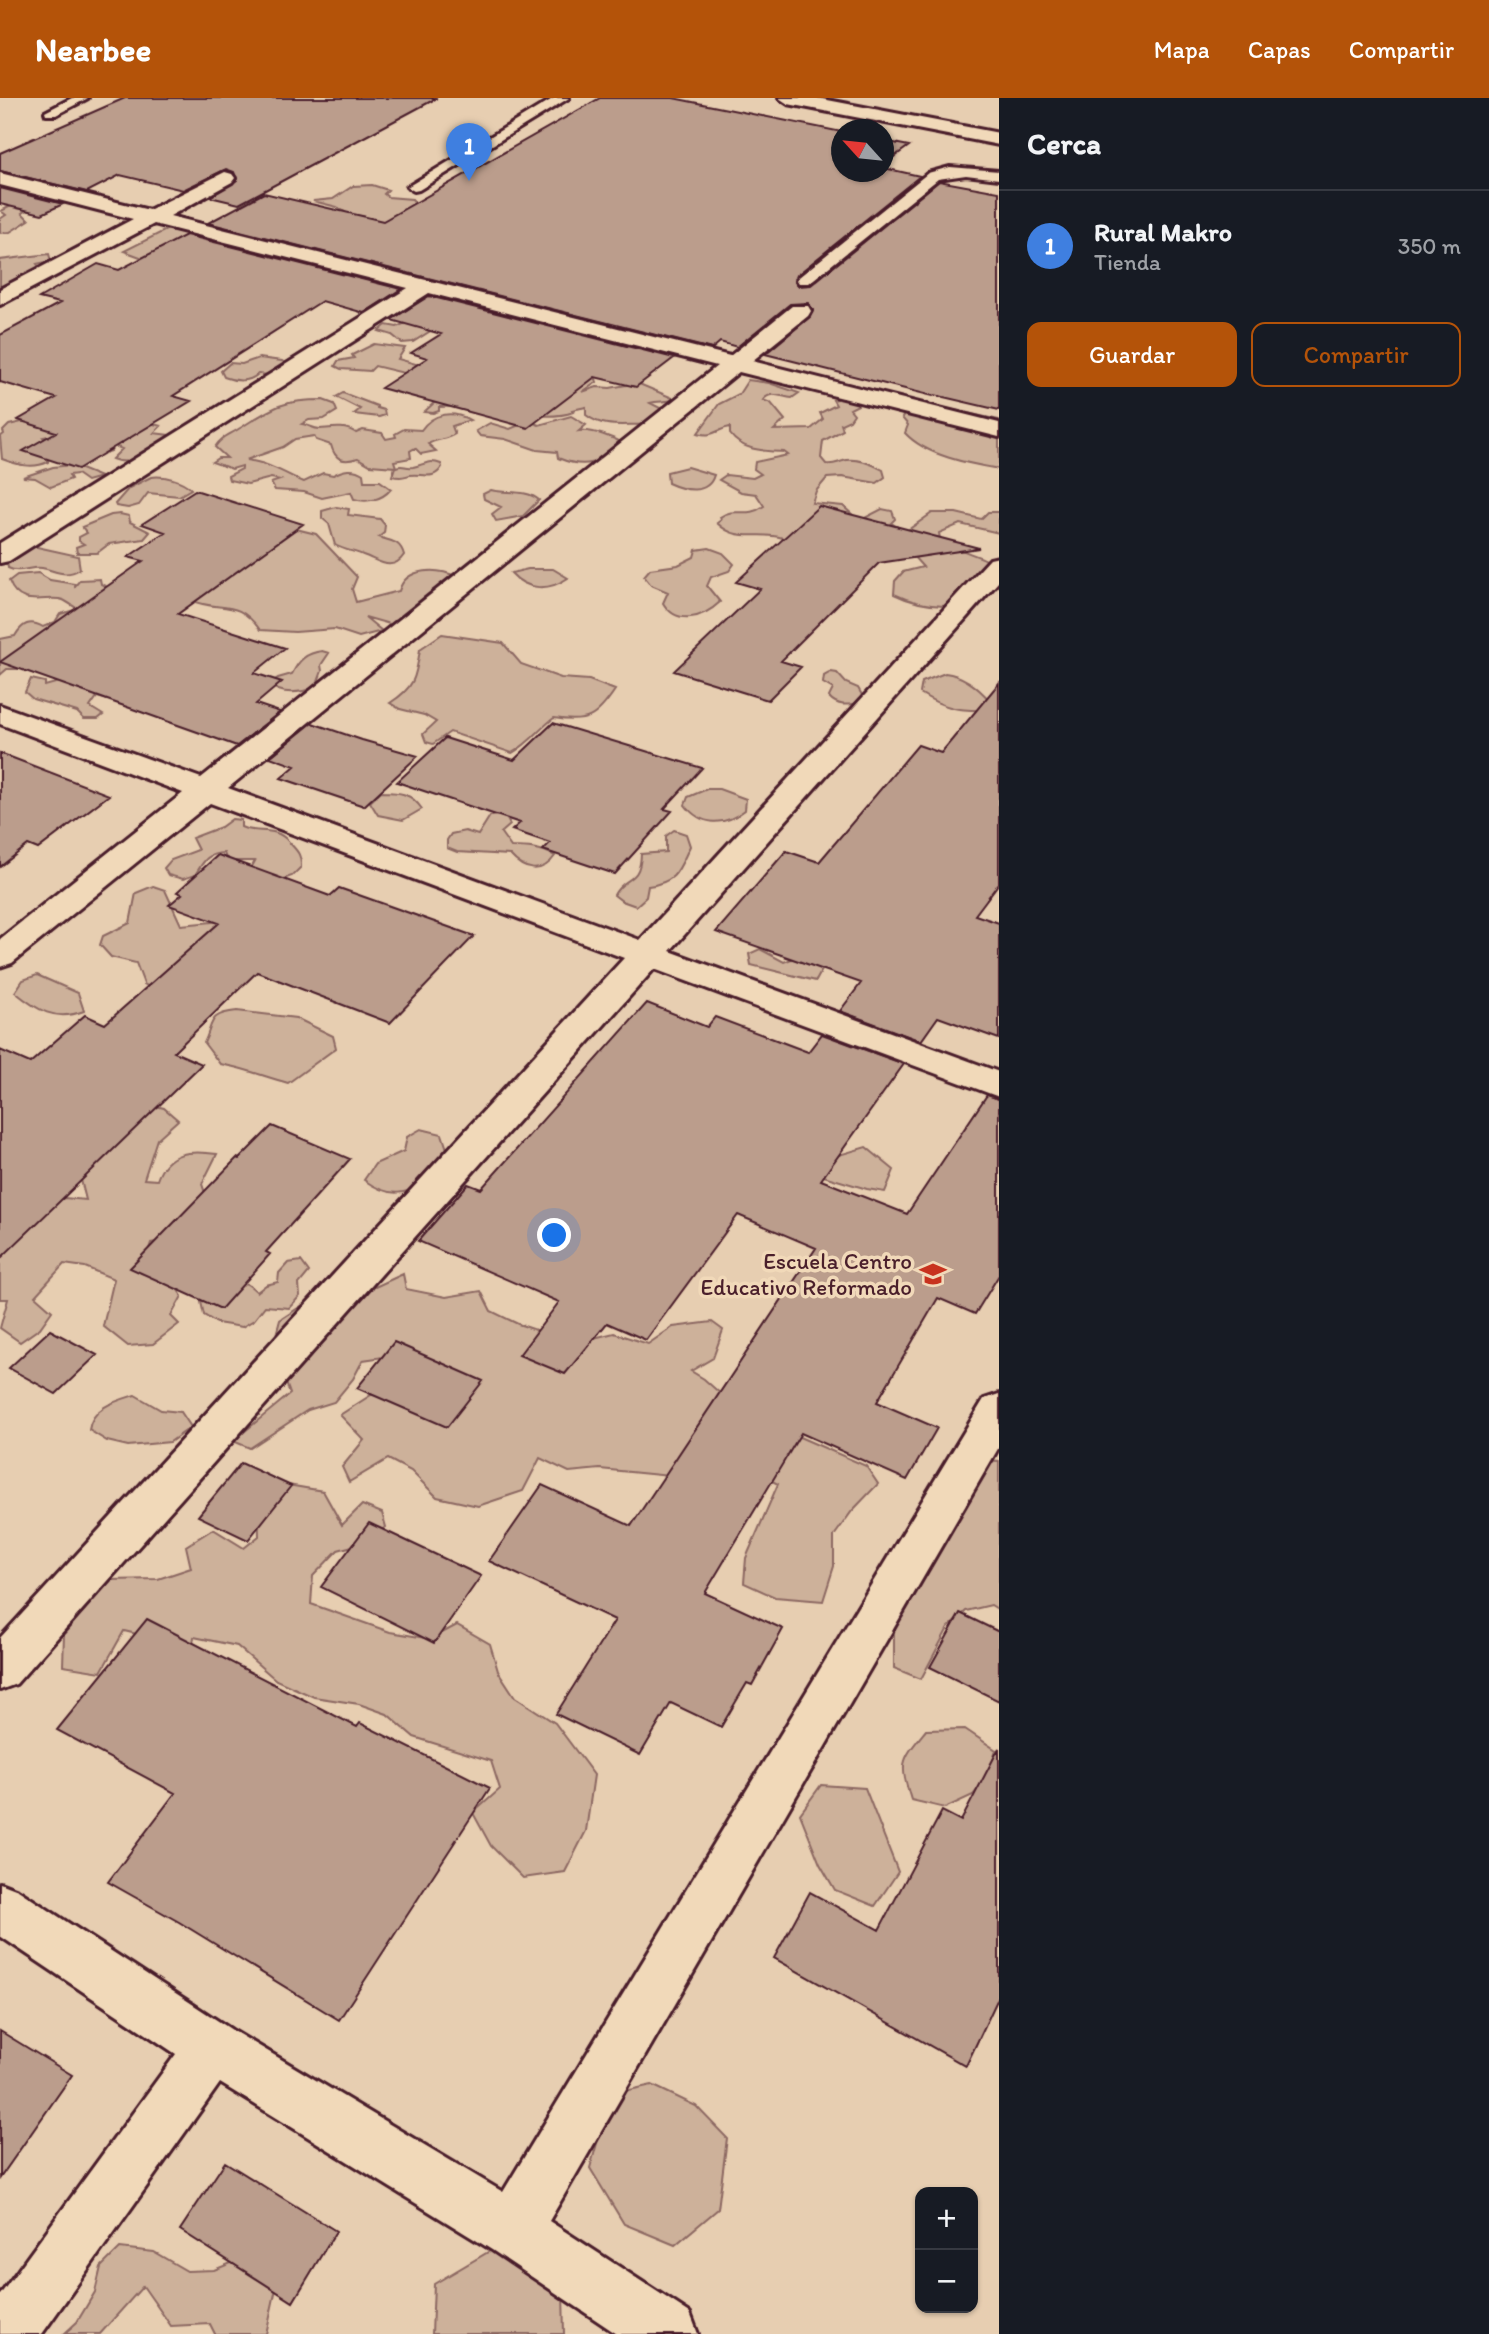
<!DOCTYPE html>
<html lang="es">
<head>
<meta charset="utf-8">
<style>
  :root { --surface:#171b24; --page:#242831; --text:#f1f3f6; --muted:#9ea1a6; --line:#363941; --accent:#b45309 }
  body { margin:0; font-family:Itim,sans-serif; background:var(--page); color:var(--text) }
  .controls { position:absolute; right:21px; bottom:21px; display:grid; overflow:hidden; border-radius:14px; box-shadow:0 2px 5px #0004 }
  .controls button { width:63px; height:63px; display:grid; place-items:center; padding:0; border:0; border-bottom:2px solid var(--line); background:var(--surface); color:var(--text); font:35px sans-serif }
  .compass { position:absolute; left:831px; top:21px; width:63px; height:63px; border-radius:50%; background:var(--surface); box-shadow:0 2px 5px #0004; rotate:297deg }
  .you { position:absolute; left:555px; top:1138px; width:24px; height:24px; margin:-18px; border:5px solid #fff; border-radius:50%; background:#1a73e8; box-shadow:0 0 0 10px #1a73e833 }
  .badge { display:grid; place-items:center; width:46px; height:46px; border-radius:50%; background:var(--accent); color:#fff; font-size:23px; font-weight:700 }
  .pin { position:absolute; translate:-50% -58px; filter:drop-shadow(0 2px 4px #0008) }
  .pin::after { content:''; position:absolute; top:37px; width:24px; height:21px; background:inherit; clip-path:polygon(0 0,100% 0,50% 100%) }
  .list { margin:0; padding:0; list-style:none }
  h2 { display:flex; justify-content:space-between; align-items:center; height:91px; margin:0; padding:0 28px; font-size:30px }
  h2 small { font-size:23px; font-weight:400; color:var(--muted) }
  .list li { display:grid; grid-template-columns:46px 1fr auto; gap:21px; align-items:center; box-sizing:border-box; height:112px; padding:0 28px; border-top:2px solid var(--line) }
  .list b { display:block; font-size:26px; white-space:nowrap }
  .list p { margin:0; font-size:23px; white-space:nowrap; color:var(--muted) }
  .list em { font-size:23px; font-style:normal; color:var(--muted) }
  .actions { display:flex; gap:14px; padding:21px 28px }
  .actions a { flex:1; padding:16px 0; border:2px solid var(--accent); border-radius:14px; text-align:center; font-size:24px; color:var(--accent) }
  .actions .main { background:var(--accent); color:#fff }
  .map { position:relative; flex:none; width:999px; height:2236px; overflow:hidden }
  header { display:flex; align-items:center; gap:42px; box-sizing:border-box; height:98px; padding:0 35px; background:var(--accent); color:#fff }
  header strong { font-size:33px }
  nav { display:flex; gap:38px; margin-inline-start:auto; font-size:24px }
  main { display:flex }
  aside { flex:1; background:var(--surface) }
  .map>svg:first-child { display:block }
  .green { fill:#cdb19a; stroke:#8c6862; stroke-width:2 }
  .building { fill:#bb9d8c; stroke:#4a1f2b; stroke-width:2 }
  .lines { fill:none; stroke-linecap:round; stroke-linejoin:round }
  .lane-casing { stroke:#4a1f2b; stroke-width:6 }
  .street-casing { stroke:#4a1f2b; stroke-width:6 }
  .lane { fill:#f1d9b9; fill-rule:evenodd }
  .street { fill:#f1d9b9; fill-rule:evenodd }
  .labels { text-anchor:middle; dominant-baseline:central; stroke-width:7; stroke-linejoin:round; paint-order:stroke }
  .poi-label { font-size:23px; fill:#4a1f2b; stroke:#f1d9b9; text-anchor:end }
</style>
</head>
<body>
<header>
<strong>Nearbee</strong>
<nav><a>Mapa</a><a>Capas</a><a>Compartir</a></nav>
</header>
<main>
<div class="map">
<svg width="999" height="2236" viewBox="0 0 999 2236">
  <rect width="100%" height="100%" fill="#e7ceb1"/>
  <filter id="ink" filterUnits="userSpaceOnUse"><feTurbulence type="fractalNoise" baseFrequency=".0143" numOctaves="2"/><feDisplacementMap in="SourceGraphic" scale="14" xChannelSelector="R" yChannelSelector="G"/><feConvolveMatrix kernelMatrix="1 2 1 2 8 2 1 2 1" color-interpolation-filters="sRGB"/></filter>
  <g filter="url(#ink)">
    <!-- green -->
    <path class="green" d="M 372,87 L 388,92 L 384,96 L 388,99 L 412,101 L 419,109 L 379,125 L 363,118 L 350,117 L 337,109 L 313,103 L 333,101 L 353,88 Z
      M 11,108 L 28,111 L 22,115 L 29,122 L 10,134 L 0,135 L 0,121 L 6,117 L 1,113 Z
      M 170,130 L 221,141 L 216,146 L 231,149 L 238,147 L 288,160 L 297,165 L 143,160 L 124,153 Z
      M 49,156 L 51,163 L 37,166 L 41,171 L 0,192 L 0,162 Z
      M 412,222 L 435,230 L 413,244 L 402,245 L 392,237 L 379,233 L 386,227 L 397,229 Z
      M 374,246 L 405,250 L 398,261 L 423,268 L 408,276 L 375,268 L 370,273 L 341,271 L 335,268 L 338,263 L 354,260 L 352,257 Z
      M 259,260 L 282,263 L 289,268 L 270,277 L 258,276 C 249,285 234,283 224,279 L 221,273 L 230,265 L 242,266 Z
      M 589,280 L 596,281 L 597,284 L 582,294 L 597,289 L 610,290 L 637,285 L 675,301 C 665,305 659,302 650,305 L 664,312 L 649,327 C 627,325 605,332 586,317 L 586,309 L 572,312 L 573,314 C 544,326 476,306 439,309 L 439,313 L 433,315 L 424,314 L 435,304 Z
      M 748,282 L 769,285 L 799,295 L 792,300 C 781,299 771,292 763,302 L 771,305 L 785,322 L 774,332 L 811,331 L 823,321 L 820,315 L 836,307 L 833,302 L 849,298 L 859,302 L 858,307 L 850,311 L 854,316 L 850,322 L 841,326 L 843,332 L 823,343 L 821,360 L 826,366 C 834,367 836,365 843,363 C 855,359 873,366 883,372 L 885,379 L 877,385 L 842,379 L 827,380 L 816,393 L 812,405 L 843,408 L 854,418 L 863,421 L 882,411 L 892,413 L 895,421 L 891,425 L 900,430 L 783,440 C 757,432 739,446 717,425 L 721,422 L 720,419 C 736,408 746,421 764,408 L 756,396 L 741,394 L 719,382 L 726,377 L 753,380 L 761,376 L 754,371 L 755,364 L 788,357 L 784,354 C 765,353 742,353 730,336 L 730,329 C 717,331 713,340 698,335 L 719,306 L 739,296 Z
      M 343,295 L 377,308 L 377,310 L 384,312 L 385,317 L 379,319 L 354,316 L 360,311 L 336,299 Z
      M 323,302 L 334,306 L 337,313 L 324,321 L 309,322 L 302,326 C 309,327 313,331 320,331 C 333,330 344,327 356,335 L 363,332 L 382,335 L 386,341 L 396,339 L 395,336 L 404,331 L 421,332 C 433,315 452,312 470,322 L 452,328 L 455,336 C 447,342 436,341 428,346 L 436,353 L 421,356 L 415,350 L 410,353 L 411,360 L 394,363 L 396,369 C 403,366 405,370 413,369 C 424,367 428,361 441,366 L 442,369 C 434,383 422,375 410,377 C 402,379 400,380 392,378 L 395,369 L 370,367 L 358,360 C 343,365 335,362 331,347 L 316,342 L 314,338 L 295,341 L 283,349 L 246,362 C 267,364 284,375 304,384 L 323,375 L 333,377 C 343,372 353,369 363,376 L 364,383 L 380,383 L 391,391 C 382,402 367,405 354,401 L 351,394 L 322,400 L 304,394 L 275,392 L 271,385 L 280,382 L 271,380 L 248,386 L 229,382 L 228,378 L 242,371 L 242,368 L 232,371 L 212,364 L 218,360 L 227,360 L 215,349 C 222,339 227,338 237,332 C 271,311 279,302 323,302 Z
      M 932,307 L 999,322 L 999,371 C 970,366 926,358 905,335 L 908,327 L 902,320 L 907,312 Z
      M 571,318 L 586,327 L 579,333 C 592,331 614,340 625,346 C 600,363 589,373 558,360 L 557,354 L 537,352 L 505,341 L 480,338 L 476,333 L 490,325 L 510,331 L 529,323 L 539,327 Z
      M 26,323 L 110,350 L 111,353 L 105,355 L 48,338 L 43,339 L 47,343 L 48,364 C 33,371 18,367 2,361 L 0,339 L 4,336 L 3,333 L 9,327 Z
      M 150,325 L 161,328 L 154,335 L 169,337 L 172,343 C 153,354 134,370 112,361 L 122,351 L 105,344 Z
      M 71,367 L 101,379 L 87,383 L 77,376 L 69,377 L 71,381 L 51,389 L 35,380 L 23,379 L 53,369 Z
      M 687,369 L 714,377 C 708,398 683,392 668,385 L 667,374 Z
      M 151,379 C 163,377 183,382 191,391 L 179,398 L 148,395 L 139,407 L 128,410 L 116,408 L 115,406 L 129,390 Z
      M 491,392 C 507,396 526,391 539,402 L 523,418 L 496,423 L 492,416 L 501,409 L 484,401 L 483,396 Z
      M 336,409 L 349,411 L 348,417 L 380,421 L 385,427 L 384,435 L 379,439 C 391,444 400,442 404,457 C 392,475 378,462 363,457 C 353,453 344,452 335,447 L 329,426 L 322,420 L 322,413 Z
      M 988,414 L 999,414 L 999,435 L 960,426 L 939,435 L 940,441 C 956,452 972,455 989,463 L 954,508 C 932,509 914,506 894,496 L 895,483 L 903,474 L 923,469 L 912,457 L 908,432 L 932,415 L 956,415 L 981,421 Z
      M 120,416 L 129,418 L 130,424 L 150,434 L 144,441 L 109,446 L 97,455 L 77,455 L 76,449 L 84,446 L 79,443 L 79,439 L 87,435 L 82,429 L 111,417 Z
      M 272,425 L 316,436 L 357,479 L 352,491 L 356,504 L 399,493 C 406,468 439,470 457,479 L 393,527 L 365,519 L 382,533 L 359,539 L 335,531 L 295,534 L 260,532 C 236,498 220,516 188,501 Z
      M 28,447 L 78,458 L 80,471 C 65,480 57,473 42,470 C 30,468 20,476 8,470 L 7,464 L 11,457 Z
      M 709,450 L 723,455 L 734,466 L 729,473 L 711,479 L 707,488 L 720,504 C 703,520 677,528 663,505 L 668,494 L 651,487 L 644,478 L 650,471 L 678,467 L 694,459 L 696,452 Z
      M 528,471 L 553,471 L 568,480 C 549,493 527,493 511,475 Z
      M 38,475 L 50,482 L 75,486 L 75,488 L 80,482 L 100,481 L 101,486 L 111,491 L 25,571 L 7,571 L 0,577 L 0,541 L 15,538 C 22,526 30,521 43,529 L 55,524 L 60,516 L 78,511 C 74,509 68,504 63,502 C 48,496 20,513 9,483 L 17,477 Z
      M 442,536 L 503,545 L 521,566 L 561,580 L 589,582 L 615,592 C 597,619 588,626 554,620 C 539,631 529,646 512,655 L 450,634 L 433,646 L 426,644 L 423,636 L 436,624 L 424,617 L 400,611 L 390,605 C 415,589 416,579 420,551 Z
      M 322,553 L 329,555 L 321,567 L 322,573 L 316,589 C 301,595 281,598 269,586 L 278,580 L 292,576 C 299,562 306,555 322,553 Z
      M 831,574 L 837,575 L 846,585 L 858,590 L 862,597 L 860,605 C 848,607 838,609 829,599 L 833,591 L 823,585 L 824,578 Z
      M 945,575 C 963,577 979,590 991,604 L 987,612 C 959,613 943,610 920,595 L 922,584 Z
      M 31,581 L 45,584 L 45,588 L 59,584 L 108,602 L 97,599 L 90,609 L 103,617 L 98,621 L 84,621 L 77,614 L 33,601 L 25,594 Z
      M 707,691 L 719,691 L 746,701 L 745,712 C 724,729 701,728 685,707 L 688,699 Z
      M 381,694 C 400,694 411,695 422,711 L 403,722 L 378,717 L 370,704 Z
      M 505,717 L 510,727 L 501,735 L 511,749 C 527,749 541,750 555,758 C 542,777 524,773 510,757 L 457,754 L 447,750 L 447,742 L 451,736 L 465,733 L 478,737 L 490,718 Z
      M 232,721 L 241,722 L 241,729 C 258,737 275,727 289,744 C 297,753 301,755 301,769 L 292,778 L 275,784 L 250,772 L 255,763 L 227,763 L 224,755 C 206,756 204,763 195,777 L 183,781 L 168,777 L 164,770 L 171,762 L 198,752 L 192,740 L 221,729 Z
      M 674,732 L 686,736 L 690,748 C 678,773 677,784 648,788 L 646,799 L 636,808 L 622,803 L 614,797 C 624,777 640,787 641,756 L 666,754 L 666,738 Z
      M 153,788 L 165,792 L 181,827 L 223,823 L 160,895 L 144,886 L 136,865 L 111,859 L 100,847 L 103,838 L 130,825 L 136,795 Z
      M 760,851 L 784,864 L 794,860 L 823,870 L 816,883 L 751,867 L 749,856 Z
      M 37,877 L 78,895 L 84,913 C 55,924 37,912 15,894 L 23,882 Z
      M 237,913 L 296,920 L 333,938 L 336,950 L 288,985 C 265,979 244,970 220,966 L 204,945 C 214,925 207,916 237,913 Z
      M 147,1006 L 164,1010 L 178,1022 L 157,1041 L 144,1081 L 157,1082 C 167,1053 190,1052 217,1056 L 202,1086 L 207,1101 L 181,1140 L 151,1145 L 141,1175 L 171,1182 L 182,1198 L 171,1218 L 179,1226 L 153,1246 L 128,1248 L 103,1228 L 114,1181 L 85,1169 L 64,1166 L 35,1198 L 52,1213 L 40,1230 L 20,1244 L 0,1230 L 8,1201 L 0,1201 L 0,1117 L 35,1111 L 64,1100 L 86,1102 L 81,1082 Z
      M 421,1031 L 442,1036 L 447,1051 L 432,1067 L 432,1081 C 405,1096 392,1102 364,1082 L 375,1066 L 404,1053 L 407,1039 Z
      M 866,1049 L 894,1072 L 885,1094 L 867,1091 L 820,1077 L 832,1059 Z
      M 301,1163 L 309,1174 L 299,1186 L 300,1198 L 289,1210 L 265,1208 L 254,1222 L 242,1229 L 217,1225 L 204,1217 L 201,1204 L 208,1191 C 229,1183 240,1177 257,1194 L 266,1187 L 278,1184 L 279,1175 L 288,1165 Z
      M 403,1176 L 406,1191 L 446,1199 L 481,1193 L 491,1213 L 518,1226 L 551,1237 L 557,1249 L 614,1235 L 648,1246 L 673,1229 L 712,1224 L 723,1232 L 713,1260 L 691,1273 L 704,1281 L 732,1306 L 788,1334 L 866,1368 L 878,1386 L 852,1413 L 834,1438 L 834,1468 L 823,1503 L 775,1499 L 744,1485 L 746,1460 L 778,1386 L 743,1368 L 690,1380 L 600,1371 L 569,1374 L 540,1360 L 523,1393 L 478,1408 L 437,1399 L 411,1373 L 388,1361 L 349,1384 L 342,1369 L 364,1342 L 340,1317 L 371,1297 L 400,1296 L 383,1259 L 363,1262 L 353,1281 L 334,1304 L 308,1312 L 250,1350 L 233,1343 L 290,1296 L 273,1248 L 280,1222 L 324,1193 L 360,1196 Z
      M 135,1297 L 161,1312 L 181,1314 L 191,1329 L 170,1344 L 128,1348 L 107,1343 L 89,1332 C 92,1309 116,1303 135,1297 Z
      M 955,1360 L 999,1363 L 999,1512 L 991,1507 L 966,1513 L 948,1530 L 921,1581 L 894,1570 L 894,1532 L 902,1498 Z
      M 276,1385 L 323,1393 L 342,1427 L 362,1407 L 382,1415 L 386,1429 L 356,1447 L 338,1452 L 313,1478 L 311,1506 L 390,1534 L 431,1541 L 457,1527 L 490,1546 L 498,1573 L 515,1599 L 555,1625 L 594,1677 L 586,1733 L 565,1774 L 523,1780 L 491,1748 L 473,1715 L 500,1691 L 491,1663 L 414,1639 L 387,1616 L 359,1606 L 314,1599 L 276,1582 L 237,1548 L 194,1539 L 190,1566 L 153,1540 L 124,1533 L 101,1574 L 63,1568 L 64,1536 L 109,1482 L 158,1481 L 191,1470 L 186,1448 L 213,1431 L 244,1450 L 259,1438 L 258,1401 Z
      M 965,1631 L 996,1652 L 989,1677 L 973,1697 L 945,1710 L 911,1702 C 899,1663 901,1663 926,1632 Z
      M 821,1687 L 865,1690 L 898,1774 L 875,1808 L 835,1792 L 820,1766 L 800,1716 Z
      M 652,1987 L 696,2008 L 727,2040 L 718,2111 L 675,2147 L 624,2126 L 590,2070 L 611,1996 Z
      M 120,2150 L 154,2154 L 187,2173 L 214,2172 L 236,2163 L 279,2177 L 266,2236 L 215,2236 L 210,2226 L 171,2228 L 143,2188 L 100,2236 L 64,2236 L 77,2224 L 95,2194 L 101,2169 Z
      M 495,2150 L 563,2194 L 564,2236 L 432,2236 L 434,2186 Z"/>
    <!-- building -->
    <path class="building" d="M 125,0 L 437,0 L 239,106 L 210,99 L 237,82 L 234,74 L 226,71 L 183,92 L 120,77 L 87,94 L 0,73 L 0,55 Z
      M 600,0 L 673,0 L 842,34 L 842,74 L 884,74 L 884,70 L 920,78 L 797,177 L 795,183 L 799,188 L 811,187 L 939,83 L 999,94 L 999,312 L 935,297 L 933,298 L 765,256 L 810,219 L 813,212 L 808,205 L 790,206 L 737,249 L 720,244 L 712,251 L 208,125 L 264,95 L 383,123 Z
      M 884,43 L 909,48 L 884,66 Z
      M 0,90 L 63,106 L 42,116 L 0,106 Z
      M 186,137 L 401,191 L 364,215 L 322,203 L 173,298 L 191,303 L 78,371 L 23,353 L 56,334 L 18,322 L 56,300 L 0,284 L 0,237 L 60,205 L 39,200 L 98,166 L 119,172 Z
      M 429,198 L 674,260 L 636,289 L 595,279 L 528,330 L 381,290 L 427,260 L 411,255 L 441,236 L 391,222 Z
      M 195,392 L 303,426 L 178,516 L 285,550 L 254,575 L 282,584 L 256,606 L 280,614 L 237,648 L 0,564 L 143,463 L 128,459 L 165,434 L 142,426 Z
      M 819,408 L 979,450 L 879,465 L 781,563 L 801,569 L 768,602 L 674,573 L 760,491 L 736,484 Z
      M 999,585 L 999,785 L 975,817 L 999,825 L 999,941 L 938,919 L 921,943 L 840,913 L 861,885 L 716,834 L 786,753 L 819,764 L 918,647 L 941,655 Z
      M 312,625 L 362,642 L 418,658 L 364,708 L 281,680 L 295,668 L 270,659 Z
      M 553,625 L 702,670 L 664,711 L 672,713 L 615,776 L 543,752 L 550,745 L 512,732 L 520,725 L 397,684 L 445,640 L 514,662 Z
      M 0,655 L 109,697 L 38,751 L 28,747 L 0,769 Z
      M 218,757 L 330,798 L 339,790 L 474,838 L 390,925 L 257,874 L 174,954 L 202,966 L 0,1161 L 0,952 L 30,965 L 85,917 L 105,926 L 219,825 L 169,807 L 182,796 L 177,794 Z
      M 647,905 L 707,929 L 715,919 L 808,954 L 822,936 L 904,966 L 821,1082 L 907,1116 L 987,997 L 999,1001 L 999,1177 L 975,1216 L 938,1200 L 877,1304 L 937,1330 L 907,1382 L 801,1335 L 705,1495 L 783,1531 L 752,1587 L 747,1585 L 721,1629 L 671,1605 L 640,1657 L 556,1616 L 615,1522 L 489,1463 L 542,1387 L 631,1428 L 816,1150 L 738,1117 L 646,1242 L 607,1225 L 565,1276 L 519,1257 L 559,1204 L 418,1143 L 468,1086 L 481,1091 Z
      M 272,1028 L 350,1061 L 266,1154 L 270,1156 L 221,1211 L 130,1170 L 237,1060 L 239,1061 Z
      M 50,1232 L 97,1257 L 56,1296 L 9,1270 Z
      M 394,1244 L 483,1283 L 447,1329 L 357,1290 Z
      M 241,1365 L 291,1388 L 248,1442 L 198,1418 Z
      M 369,1425 L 481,1478 L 434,1545 L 321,1489 Z
      M 960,1515 L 999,1534 L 999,1603 L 930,1569 Z
      M 147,1521 L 357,1629 L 360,1625 L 490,1690 L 339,1922 L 179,1824 L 108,1784 L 175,1695 L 57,1632 Z
      M 999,1650 L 999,1898 L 966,1968 L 774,1860 L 810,1794 L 879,1832 L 942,1713 L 961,1723 Z
      M 0,1933 L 72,1977 L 0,2080 Z
      M 225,2064 L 336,2133 L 293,2204 L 180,2132 Z"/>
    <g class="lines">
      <!-- lane casing -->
      <g class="lane-casing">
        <path id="lane" d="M 72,0 L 88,0 L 56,17 L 46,17 L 45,14 Z
          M 554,0 L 569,0 L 419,92 L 414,93 L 407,89 Z
          M 950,69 L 999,73 L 999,81 L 966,77 L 938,81 L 809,185 L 799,185 L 797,182 L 799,179 L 928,75 Z"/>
      </g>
      <!-- street casing -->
      <g class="street-casing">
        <path id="street" d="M 779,0 L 817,0 L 999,35 L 999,47 L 788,6 Z
          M 225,74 L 232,76 L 235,80 L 232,84 L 170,118 L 730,258 L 792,208 L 808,208 L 811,213 L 808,218 L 752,263 L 999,325 L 999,339 L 739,274 L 228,690 L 640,842 L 990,461 L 999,459 L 999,483 L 670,853 L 999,974 L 999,999 L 654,871 L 16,1586 L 0,1592 L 0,1540 L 624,860 L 210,705 L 12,865 L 0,869 L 0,841 L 183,695 L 0,626 L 0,607 L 201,680 L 717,268 L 429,195 L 9,463 L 0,465 L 0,445 L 408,190 L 154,126 L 0,207 L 0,191 L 133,121 L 0,87 L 0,75 L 149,112 Z
          M 999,1296 L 999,1349 L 549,2123 L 690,2215 L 698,2236 L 617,2236 L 492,2152 L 220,1985 L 42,2236 L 0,2236 L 0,2197 L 176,1956 L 0,1838 L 0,1785 L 18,1792 L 232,1932 L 503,2094 L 984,1301 Z"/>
      </g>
      <!-- lane -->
      <use href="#lane" class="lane"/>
      <!-- street -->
      <use href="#street" class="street"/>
    </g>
  </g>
  <!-- icons -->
  <defs>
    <g id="school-bare" transform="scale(2.1)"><path d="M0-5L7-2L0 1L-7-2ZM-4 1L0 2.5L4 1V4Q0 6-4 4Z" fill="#c8321e" stroke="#f1d9b9" stroke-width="2.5" paint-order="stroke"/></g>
  </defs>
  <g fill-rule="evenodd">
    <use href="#school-bare" x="933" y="1176"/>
  </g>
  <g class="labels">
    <!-- poi labels -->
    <g class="poi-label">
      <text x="912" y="1163">Escuela Centro<tspan x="912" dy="26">Educativo Reformado</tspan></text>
    </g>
  </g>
</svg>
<div class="controls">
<button>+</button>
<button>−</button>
</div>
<svg class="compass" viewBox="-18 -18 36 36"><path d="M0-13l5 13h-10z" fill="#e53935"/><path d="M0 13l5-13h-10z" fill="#9ea1a6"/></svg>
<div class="you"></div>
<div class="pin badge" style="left:469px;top:83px;background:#3f7fe0">1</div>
</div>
<aside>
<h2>Cerca<small></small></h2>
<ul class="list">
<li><span class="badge" style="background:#3f7fe0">1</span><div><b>Rural Makro</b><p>Tienda</p></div><em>350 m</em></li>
</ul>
<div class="actions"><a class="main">Guardar</a><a>Compartir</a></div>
</aside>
</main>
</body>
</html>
